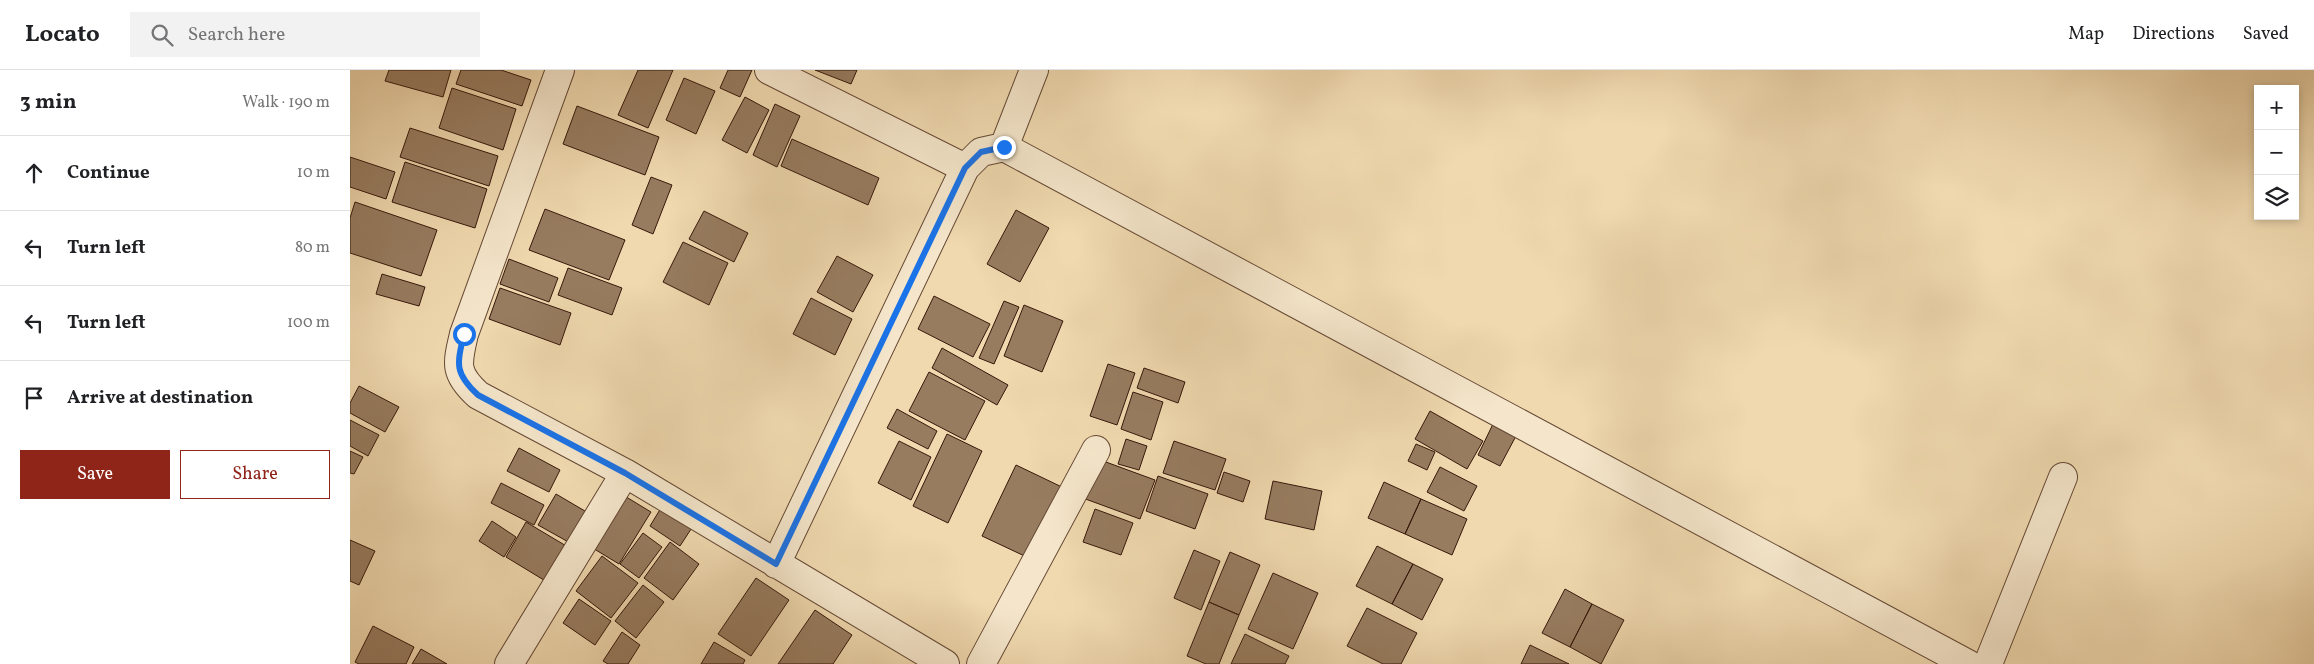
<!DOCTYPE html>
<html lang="en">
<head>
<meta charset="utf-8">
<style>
  :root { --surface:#fff; --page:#f2f2f2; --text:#202124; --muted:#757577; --line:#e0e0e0; --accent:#8f2418 }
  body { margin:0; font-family:Vollkorn,serif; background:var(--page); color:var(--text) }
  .controls { position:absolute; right:15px; top:15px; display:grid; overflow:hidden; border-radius:0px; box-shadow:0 2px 8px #0003 }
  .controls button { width:45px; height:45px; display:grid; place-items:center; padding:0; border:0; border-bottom:1px solid var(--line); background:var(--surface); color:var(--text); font:25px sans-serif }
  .stop { position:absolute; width:15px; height:15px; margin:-11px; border:4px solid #1a73e8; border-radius:50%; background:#fff }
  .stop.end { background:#1a73e8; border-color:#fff; box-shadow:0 1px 5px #0008 }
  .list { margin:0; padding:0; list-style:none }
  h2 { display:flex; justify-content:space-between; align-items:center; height:65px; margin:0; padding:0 20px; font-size:21px }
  h2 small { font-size:16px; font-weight:400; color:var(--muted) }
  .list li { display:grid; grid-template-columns:32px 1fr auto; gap:15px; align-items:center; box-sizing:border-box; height:75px; padding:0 20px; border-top:1px solid var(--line) }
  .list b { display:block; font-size:19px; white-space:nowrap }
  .list em { font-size:16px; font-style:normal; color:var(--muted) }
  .actions { display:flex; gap:10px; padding:15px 20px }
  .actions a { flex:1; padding:11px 0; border:1px solid var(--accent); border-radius:0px; text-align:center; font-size:18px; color:var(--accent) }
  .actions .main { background:var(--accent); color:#fff }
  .icon { flex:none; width:28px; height:28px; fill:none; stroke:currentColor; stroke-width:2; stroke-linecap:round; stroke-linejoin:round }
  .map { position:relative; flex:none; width:1964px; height:594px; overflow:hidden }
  header { display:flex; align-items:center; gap:30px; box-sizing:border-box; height:70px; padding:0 25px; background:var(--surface); border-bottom:1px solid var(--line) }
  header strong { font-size:24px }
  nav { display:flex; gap:28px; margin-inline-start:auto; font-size:18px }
  .search { width:350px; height:45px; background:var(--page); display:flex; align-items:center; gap:12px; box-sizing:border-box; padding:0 18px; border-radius:0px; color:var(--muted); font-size:19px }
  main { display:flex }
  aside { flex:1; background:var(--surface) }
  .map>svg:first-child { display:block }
  .building { fill:#977c60; stroke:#36180b }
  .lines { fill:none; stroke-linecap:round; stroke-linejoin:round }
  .minor-casing { stroke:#644834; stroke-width:30 }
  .minor { stroke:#f5e6cb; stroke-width:28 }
  .route { stroke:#1a73e8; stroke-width:6 }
</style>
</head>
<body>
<header>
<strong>Locato</strong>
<div class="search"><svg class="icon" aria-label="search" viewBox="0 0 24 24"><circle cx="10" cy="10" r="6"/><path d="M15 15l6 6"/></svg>Search here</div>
<nav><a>Map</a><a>Directions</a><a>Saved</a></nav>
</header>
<main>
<aside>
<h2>3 min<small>Walk · 190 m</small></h2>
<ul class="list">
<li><svg class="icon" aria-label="ahead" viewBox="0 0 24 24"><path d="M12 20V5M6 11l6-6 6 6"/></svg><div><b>Continue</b></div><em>10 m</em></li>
<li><svg class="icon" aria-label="left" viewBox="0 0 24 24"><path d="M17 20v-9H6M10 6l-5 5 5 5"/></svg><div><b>Turn left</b></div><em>80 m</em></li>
<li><svg class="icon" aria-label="left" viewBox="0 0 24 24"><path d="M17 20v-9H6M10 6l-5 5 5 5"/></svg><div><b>Turn left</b></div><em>100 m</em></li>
<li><svg class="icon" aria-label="arrive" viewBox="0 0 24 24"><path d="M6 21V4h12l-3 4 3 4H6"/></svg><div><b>Arrive at destination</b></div></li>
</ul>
<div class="actions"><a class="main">Save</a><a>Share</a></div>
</aside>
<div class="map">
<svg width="1964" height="594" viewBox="0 0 1964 594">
  <rect width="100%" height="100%" fill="#f0d9af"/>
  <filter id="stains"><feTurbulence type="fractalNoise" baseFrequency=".004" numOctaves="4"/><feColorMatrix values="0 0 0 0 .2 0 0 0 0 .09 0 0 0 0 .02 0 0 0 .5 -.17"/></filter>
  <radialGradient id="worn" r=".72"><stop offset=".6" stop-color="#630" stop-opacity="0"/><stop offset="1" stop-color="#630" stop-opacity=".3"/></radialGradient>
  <!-- building -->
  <path class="building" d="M 39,0 L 101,0 L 93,27 L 35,11 Z
    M 111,0 L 151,0 L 181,10 L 172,36 L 106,14 Z
    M 288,0 L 323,0 L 298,58 L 268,45 Z
    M 378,0 L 402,0 L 390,27 L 370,18 Z
    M 465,0 L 507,0 L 501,14 Z
    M 334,8 L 365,21 L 346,64 L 316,50 Z
    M 102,18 L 166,39 L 153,80 L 89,58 Z
    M 395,27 L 419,40 L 397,83 L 372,70 Z
    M 425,34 L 450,46 L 427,97 L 403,85 Z
    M 227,36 L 309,67 L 295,105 L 213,74 Z
    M 60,58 L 148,86 L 139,116 L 50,87 Z
    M 442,69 L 529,108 L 518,135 L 431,96 Z
    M 0,87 L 45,102 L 36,129 L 0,117 Z
    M 55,92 L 137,119 L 125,158 L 42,132 Z
    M 301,107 L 322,115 L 303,164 L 282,155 Z
    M 5,132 L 87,160 L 71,206 L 0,183 L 0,148 Z
    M 195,139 L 275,170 L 259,210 L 179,180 Z
    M 666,140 L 699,158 L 670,212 L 637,194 Z
    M 354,141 L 398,163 L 384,192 L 339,169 Z
    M 333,172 L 378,193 L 359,235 L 313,212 Z
    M 487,186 L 523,205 L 503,242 L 467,222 Z
    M 159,189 L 208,208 L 199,232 L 150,214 Z
    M 218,198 L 272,218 L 262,245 L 208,225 Z
    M 32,204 L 75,217 L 69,236 L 26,224 Z
    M 150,218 L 221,243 L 210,275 L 139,249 Z
    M 584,226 L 640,254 L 623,287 L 568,259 Z
    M 461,228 L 502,249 L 485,285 L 443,264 Z
    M 654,231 L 669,237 L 644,294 L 629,288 Z
    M 674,235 L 713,251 L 692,302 L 654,286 Z
    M 592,278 L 658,315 L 647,335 L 582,298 Z
    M 758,294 L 785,303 L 767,355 L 740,346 Z
    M 794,298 L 835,312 L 828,333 L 787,318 Z
    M 579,302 L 635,331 L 615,370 L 559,341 Z
    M 9,316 L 49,337 L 35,362 L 0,343 L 0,333 Z
    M 783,322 L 813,332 L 801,370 L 771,359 Z
    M 547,339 L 587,361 L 578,379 L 537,358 Z
    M 1080,341 L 1133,371 L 1117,399 L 1065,369 Z
    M 0,350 L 29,365 L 18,386 L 0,376 Z
    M 1143,354 L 1166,366 L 1150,396 L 1128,385 Z
    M 597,364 L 632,381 L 598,453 L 563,436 Z
    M 776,369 L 797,376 L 789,400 L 768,394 Z
    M 549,371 L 581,387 L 561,430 L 528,413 Z
    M 824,371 L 876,389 L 865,420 L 813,403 Z
    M 1066,374 L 1085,382 L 1077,400 L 1058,391 Z
    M 169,378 L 210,400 L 199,422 L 157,401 Z
    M 0,381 L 13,387 L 4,404 L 0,403 Z
    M 745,388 L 805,410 L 790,449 L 730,427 Z
    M 666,395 L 716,419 L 683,490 L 632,466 Z
    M 1090,397 L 1127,416 L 1114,441 L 1077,422 Z
    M 874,402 L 900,411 L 893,432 L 867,423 Z
    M 808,406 L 858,424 L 845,459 L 796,441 Z
    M 923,411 L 972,421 L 964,460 L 915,449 Z
    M 1034,412 L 1071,429 L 1055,464 L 1018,448 Z
    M 151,413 L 194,435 L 184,455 L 141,433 Z
    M 206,424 L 240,444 L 222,474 L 188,455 Z
    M 273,425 L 301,442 L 269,494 L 241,477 Z
    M 1071,429 L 1117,449 L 1102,485 L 1055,464 Z
    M 314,433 L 345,453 L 330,476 L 300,456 Z
    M 745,439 L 783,453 L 771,485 L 733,472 Z
    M 142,451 L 166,467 L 154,487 L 129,471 Z
    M 176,452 L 223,480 L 202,515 L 156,487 Z
    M 293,463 L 312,477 L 289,508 L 270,494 Z
    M 0,470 L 25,481 L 9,515 L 0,511 Z
    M 320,472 L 349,494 L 323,530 L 294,508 Z
    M 1027,476 L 1063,494 L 1042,534 L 1006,516 Z
    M 844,480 L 870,491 L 851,540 L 824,528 Z
    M 880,482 L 910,495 L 889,545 L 859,532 Z
    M 252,486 L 288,513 L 261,548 L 226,521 Z
    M 1063,494 L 1093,509 L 1072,550 L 1042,534 Z
    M 923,503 L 968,523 L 943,579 L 898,559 Z
    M 406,508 L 439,530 L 401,586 L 368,564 Z
    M 293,515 L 314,532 L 286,568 L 265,551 Z
    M 1215,519 L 1242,534 L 1220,577 L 1192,563 Z
    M 229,529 L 261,551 L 245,575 L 213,553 Z
    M 859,532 L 889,545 L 869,594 L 856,594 L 837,586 Z
    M 1242,534 L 1274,550 L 1251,594 L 1220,577 Z
    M 1017,538 L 1067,563 L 1051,594 L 1033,594 L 997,576 Z
    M 465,540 L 502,565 L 483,594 L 428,594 Z
    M 23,556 L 64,577 L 56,594 L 9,594 L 5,592 Z
    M 272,562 L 290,575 L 278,594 L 258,594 L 253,591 Z
    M 895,564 L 939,586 L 935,594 L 881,594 Z
    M 364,572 L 395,590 L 393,594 L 351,594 Z
    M 1180,575 L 1219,594 L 1171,594 Z
    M 71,579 L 97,594 L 62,594 Z"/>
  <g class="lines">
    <!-- minor casing -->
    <g class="minor-casing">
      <path id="minor" d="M 210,0 L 114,264 C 107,294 104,303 128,325 L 275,403 L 595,594
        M 419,0 L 615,98 L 631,82 L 654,77 L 684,0
        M 654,77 L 1618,594
        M 426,494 L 615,98
        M 159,594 L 275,403
        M 631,594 L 746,380
        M 1638,594 L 1713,407"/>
    </g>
    <!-- minor -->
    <use href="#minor" class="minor"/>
  </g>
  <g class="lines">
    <!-- route -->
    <path class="route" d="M 114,264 C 107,294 104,303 128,325 L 275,403 L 426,494 L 615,98 L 631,82 L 654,77"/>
  </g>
  <rect width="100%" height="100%" filter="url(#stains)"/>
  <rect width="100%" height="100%" fill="url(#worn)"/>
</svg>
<div class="controls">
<button>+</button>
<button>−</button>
<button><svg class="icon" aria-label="layers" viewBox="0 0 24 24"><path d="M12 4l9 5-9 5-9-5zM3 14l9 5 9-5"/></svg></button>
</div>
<div class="stop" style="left:114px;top:264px"></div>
<div class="stop end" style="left:654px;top:77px"></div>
</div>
</main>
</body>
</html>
